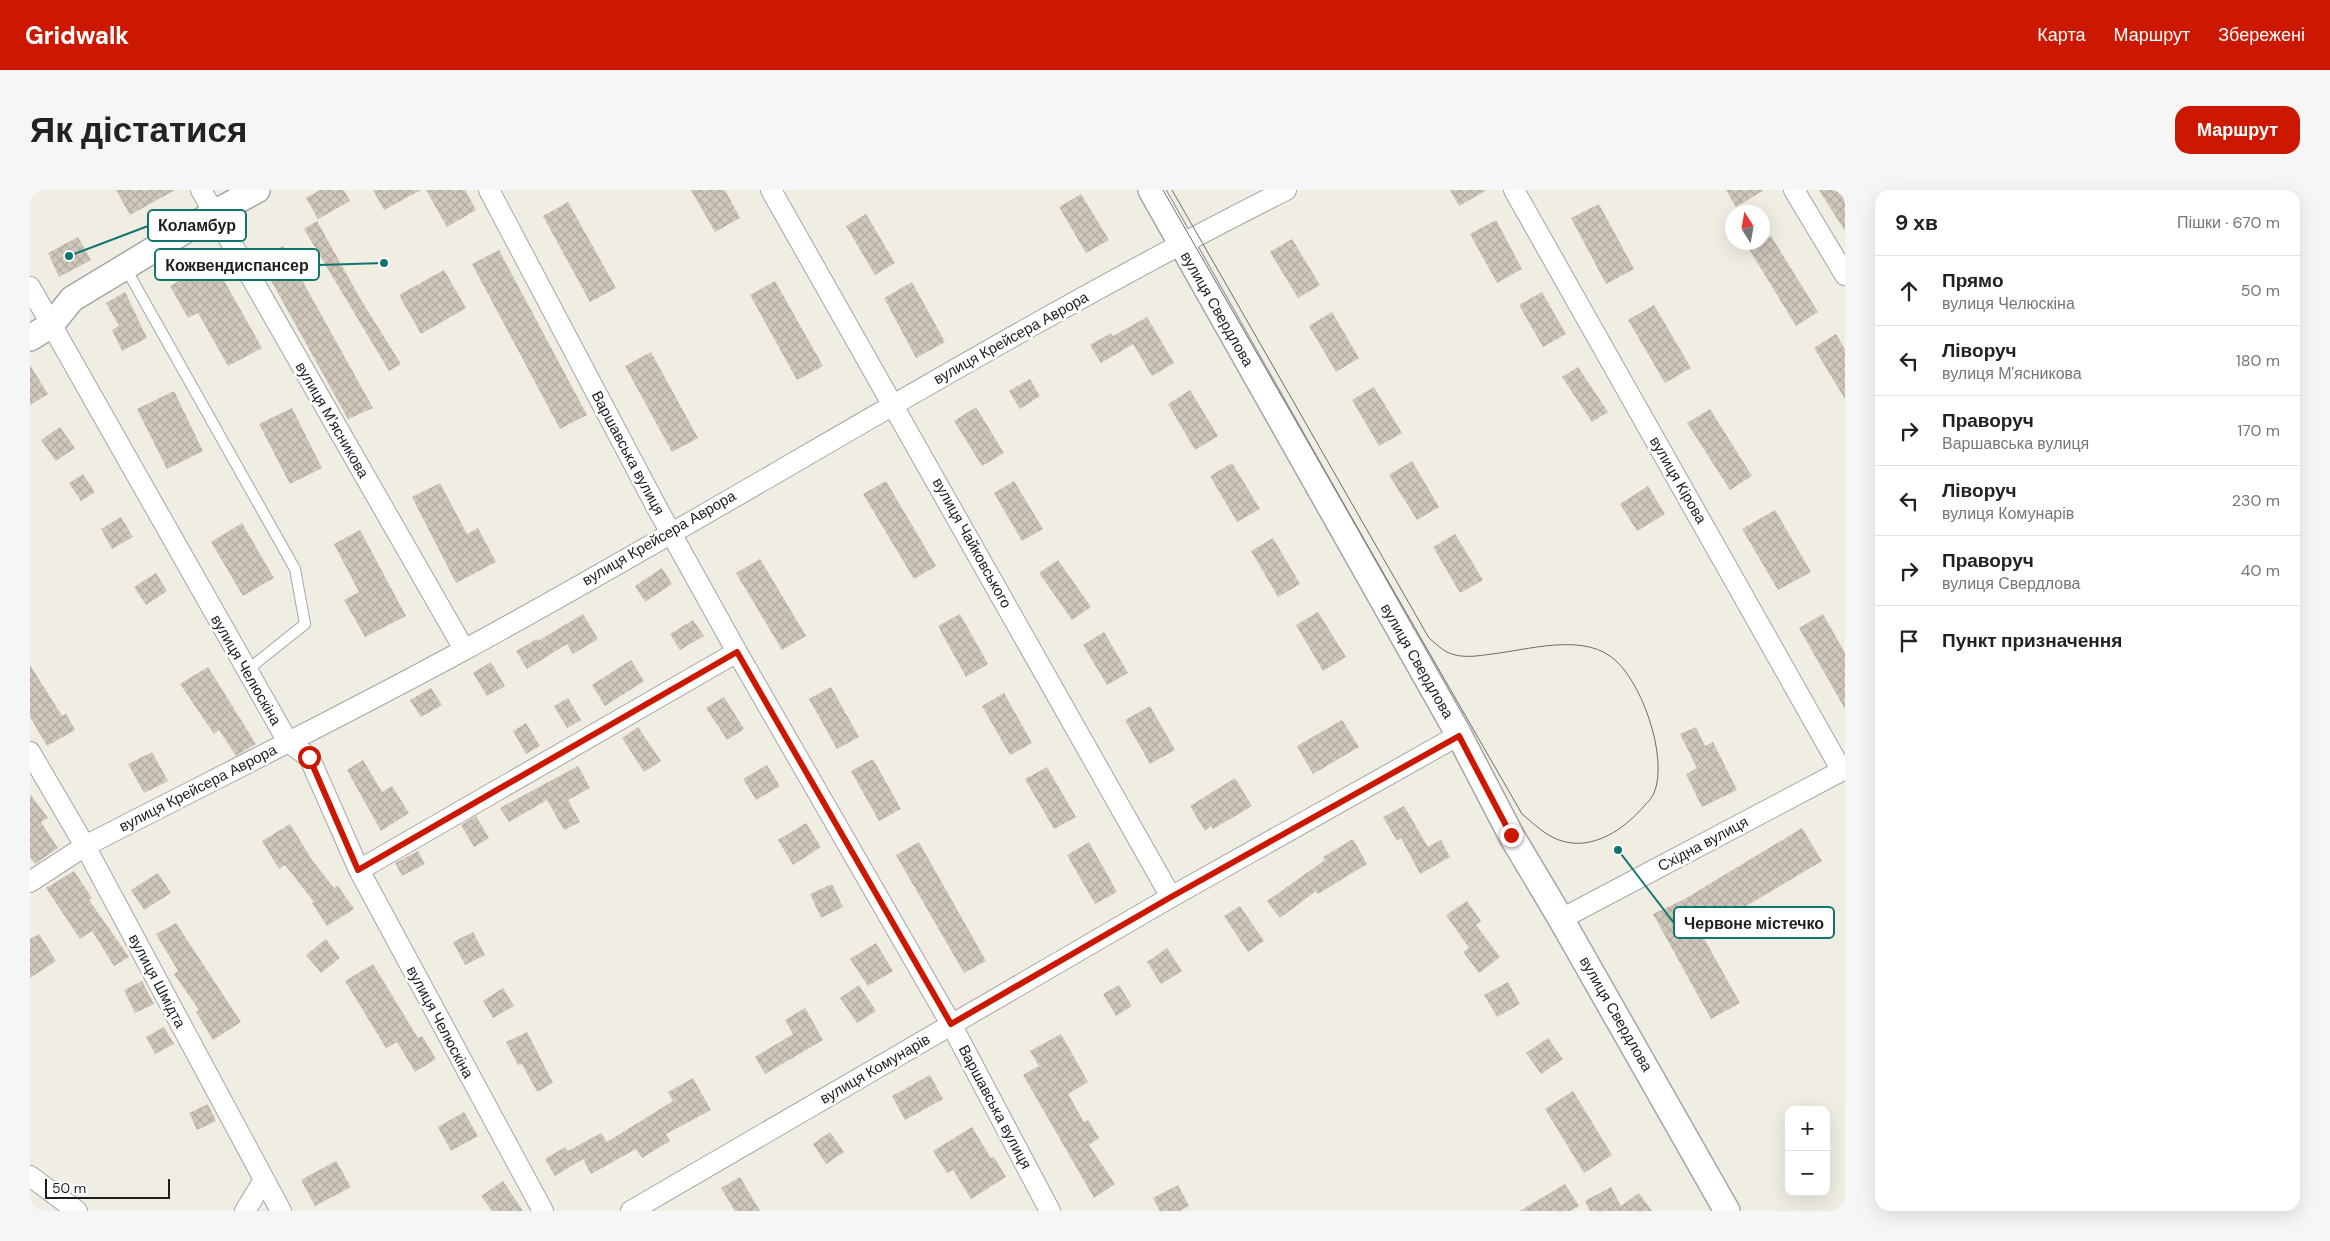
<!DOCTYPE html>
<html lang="uk">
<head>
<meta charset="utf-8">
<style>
  :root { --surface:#fff; --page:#f6f6f6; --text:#222; --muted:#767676; --line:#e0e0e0; --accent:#cc1800 }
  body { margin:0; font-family:"DM Sans",sans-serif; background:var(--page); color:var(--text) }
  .controls { position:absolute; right:15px; bottom:15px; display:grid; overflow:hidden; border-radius:10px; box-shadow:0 5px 20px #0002 }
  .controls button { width:45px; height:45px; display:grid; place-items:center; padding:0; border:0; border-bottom:1px solid var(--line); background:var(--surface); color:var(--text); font:25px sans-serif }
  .compass { position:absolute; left:1695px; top:15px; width:45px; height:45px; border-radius:50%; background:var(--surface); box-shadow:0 5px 20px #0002; rotate:349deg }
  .scale { position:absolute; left:15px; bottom:12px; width:125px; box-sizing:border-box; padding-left:5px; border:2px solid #1e1e1e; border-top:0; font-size:14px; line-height:18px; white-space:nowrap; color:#1e1e1e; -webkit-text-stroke:4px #fff; paint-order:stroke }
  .stop { position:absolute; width:15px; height:15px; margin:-11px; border:4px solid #cc1800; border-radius:50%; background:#fff }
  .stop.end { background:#cc1800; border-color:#fff; box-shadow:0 1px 5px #0008 }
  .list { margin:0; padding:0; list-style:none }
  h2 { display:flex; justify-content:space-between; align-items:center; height:65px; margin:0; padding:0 20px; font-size:21px }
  h2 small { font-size:16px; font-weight:400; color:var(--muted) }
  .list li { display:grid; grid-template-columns:32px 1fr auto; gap:15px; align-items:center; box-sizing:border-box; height:70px; padding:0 20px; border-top:1px solid var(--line) }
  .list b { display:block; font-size:19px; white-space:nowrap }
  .list p { margin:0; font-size:16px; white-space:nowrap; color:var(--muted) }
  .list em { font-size:16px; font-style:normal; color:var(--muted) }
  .icon { flex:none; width:28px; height:28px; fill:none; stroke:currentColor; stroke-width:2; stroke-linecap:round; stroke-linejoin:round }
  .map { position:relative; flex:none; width:1815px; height:1021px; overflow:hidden; border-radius:15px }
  header { display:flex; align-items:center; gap:30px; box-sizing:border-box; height:70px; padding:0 25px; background:var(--accent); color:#fff }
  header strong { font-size:24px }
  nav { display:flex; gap:28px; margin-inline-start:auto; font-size:18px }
  .intro { display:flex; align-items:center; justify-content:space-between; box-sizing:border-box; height:120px; padding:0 30px }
  h1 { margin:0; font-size:35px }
  .button { padding:12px 22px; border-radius:15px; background:var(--accent); color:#fff; font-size:18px; font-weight:700 }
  main { display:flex; gap:30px; padding:0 30px }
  aside { flex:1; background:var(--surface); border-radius:15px; box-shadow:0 5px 20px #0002 }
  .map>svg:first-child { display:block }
  .building { fill:url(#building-cross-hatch) }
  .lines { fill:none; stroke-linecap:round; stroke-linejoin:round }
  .service-casing { stroke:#a5a5a5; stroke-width:12 }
  .minor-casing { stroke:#a5a5a5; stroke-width:22 }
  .tertiary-casing { stroke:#a5a5a5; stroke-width:28 }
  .service { stroke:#fff; stroke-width:10 }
  .minor { stroke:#fff; stroke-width:20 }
  .tertiary { stroke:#fff; stroke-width:25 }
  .tram { stroke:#6c6c6c; stroke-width:1 }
  .route { stroke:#cc1800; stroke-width:6 }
  .labels { text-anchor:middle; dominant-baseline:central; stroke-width:5; stroke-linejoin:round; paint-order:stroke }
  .street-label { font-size:15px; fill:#1e1e1e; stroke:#fff }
  .leader { fill:none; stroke:#0f766e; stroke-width:2 }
  .callout-dot { fill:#0f766e; stroke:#fff; stroke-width:2 }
  .callout { fill:#fff; stroke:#0f766e; stroke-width:2 }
  .callout-label { font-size:16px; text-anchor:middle; font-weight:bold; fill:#1e1e1e }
</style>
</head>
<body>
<header>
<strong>Gridwalk</strong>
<nav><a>Карта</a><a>Маршрут</a><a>Збережені</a></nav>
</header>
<div class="intro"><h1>Як дістатися</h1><a class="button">Маршрут</a></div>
<main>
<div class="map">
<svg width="1815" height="1021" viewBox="0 0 1815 1021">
  <defs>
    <pattern id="building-cross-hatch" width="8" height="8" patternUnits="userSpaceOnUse" patternTransform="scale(1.25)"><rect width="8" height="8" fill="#d0c7bb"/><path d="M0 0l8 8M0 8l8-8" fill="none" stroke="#b2aaa0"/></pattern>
  </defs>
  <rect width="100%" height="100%" fill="#f0ede3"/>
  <!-- building -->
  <path class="building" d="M 86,0 L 145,0 L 100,25 Z
    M 290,0 L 314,0 L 320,11 L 288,29 L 276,8 Z
    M 343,0 L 391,0 L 354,20 Z
    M 396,0 L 435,0 L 446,20 L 417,37 Z
    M 661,0 L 695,0 L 710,28 L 685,42 Z
    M 1420,0 L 1457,0 L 1429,16 Z
    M 1696,0 L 1734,0 L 1706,17 Z
    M 1789,0 L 1815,0 L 1815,41 Z
    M 1051,4 L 1079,50 L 1056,63 L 1029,17 Z
    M 538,12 L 586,98 L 560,112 L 513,26 Z
    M 1569,14 L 1604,79 L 1576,94 L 1541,28 Z
    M 836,24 L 865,73 L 845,85 L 816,36 Z
    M 1466,30 L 1492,79 L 1467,93 L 1440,44 Z
    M 287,31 L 331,110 L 371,174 L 359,181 L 274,39 Z
    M 1741,46 L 1788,122 L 1766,136 L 1719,59 Z
    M 48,47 L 61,70 L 29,87 L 18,63 Z
    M 1262,49 L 1290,95 L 1268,108 L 1240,62 Z
    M 253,56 L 343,218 L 318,229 L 229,69 Z
    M 469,60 L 557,225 L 530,239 L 442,74 Z
    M 183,71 L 232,158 L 198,176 L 168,123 L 158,128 L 140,96 Z
    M 414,80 L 436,118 L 391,144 L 369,105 Z
    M 745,91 L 793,176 L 767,190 L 720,105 Z
    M 882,92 L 915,152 L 886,168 L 854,108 Z
    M 95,102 L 117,148 L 92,161 L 82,140 L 89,136 L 76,113 Z
    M 1512,102 L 1536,144 L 1513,157 L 1489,115 Z
    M 1624,115 L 1661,178 L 1635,193 L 1598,130 Z
    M 1302,122 L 1329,168 L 1306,182 L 1279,136 Z
    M 1117,127 L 1144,173 L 1122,186 L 1103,154 L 1071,173 L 1060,155 L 1081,143 L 1083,146 Z
    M 1806,144 L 1815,159 L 1815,209 L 1784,158 Z
    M 621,162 L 668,248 L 642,262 L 595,176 Z
    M 0,175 L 18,204 L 0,215 Z
    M 1548,177 L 1578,222 L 1562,232 L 1532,187 Z
    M 1000,189 L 1010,206 L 990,219 L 979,201 Z
    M 1344,197 L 1372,243 L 1349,256 L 1322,210 Z
    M 1160,200 L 1188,246 L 1165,260 L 1138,214 Z
    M 144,201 L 173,261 L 137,279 L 107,219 Z
    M 946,217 L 974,263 L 952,276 L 924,231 Z
    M 262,218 L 292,278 L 260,294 L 229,234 Z
    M 1680,219 L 1722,286 L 1700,300 L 1657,233 Z
    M 30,237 L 45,258 L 26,271 L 11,250 Z
    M 1382,271 L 1409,317 L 1387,330 L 1359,285 Z
    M 1202,273 L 1230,319 L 1207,332 L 1180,286 Z
    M 53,284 L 65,302 L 51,311 L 39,293 Z
    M 856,291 L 906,376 L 884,389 L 833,304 Z
    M 984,291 L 1013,339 L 992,351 L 964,303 Z
    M 410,293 L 437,344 L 448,338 L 466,372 L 426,393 L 382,307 Z
    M 1618,296 L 1635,324 L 1607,341 L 1590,314 Z
    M 1745,320 L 1781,382 L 1748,400 L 1712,339 Z
    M 91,327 L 103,347 L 82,359 L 71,339 Z
    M 212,333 L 244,388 L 213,406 L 181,352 Z
    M 330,340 L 376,426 L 335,447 L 314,410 L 329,402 L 304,354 Z
    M 1425,344 L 1453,390 L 1430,403 L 1403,357 Z
    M 1243,348 L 1270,394 L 1248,407 L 1221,361 Z
    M 730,369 L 776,446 L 752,460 L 706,383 Z
    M 1028,370 L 1061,417 L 1042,430 L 1009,383 Z
    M 632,378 L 642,394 L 615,412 L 605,396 Z
    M 126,383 L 137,401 L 116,415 L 104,397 Z
    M 1288,422 L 1316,467 L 1293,481 L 1266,435 Z
    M 553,424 L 568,449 L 543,464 L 537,454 L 497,479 L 486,461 L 507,449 L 508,451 Z
    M 930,424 L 958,474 L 936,487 L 908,436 Z
    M 1793,424 L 1815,463 L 1815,519 L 1769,438 Z
    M 663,430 L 674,446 L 650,460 L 640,444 Z
    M 1074,442 L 1098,483 L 1077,495 L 1053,455 Z
    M 601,470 L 614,491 L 575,516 L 562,495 Z
    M 461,472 L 475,496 L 457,506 L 443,483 Z
    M 0,475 L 32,526 L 36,524 L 45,540 L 17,556 L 0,527 Z
    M 178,477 L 226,554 L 206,566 L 189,540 L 184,544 L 150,494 Z
    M 801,497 L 829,547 L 807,559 L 779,509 Z
    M 401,498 L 412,515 L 391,527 L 380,510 Z
    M 974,503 L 1002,553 L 980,565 L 952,516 Z
    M 694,507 L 714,539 L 697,550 L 676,518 Z
    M 538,508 L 551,530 L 537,538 L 524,516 Z
    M 1120,516 L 1145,560 L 1120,574 L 1095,530 Z
    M 1312,530 L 1329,557 L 1283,584 L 1267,556 Z
    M 496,533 L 510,556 L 496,564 L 483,541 Z
    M 608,537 L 631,571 L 614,582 L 592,548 Z
    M 1666,537 L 1675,556 L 1683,552 L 1707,600 L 1672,617 L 1656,584 L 1667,578 L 1650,544 Z
    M 122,562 L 138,591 L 114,603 L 98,574 Z
    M 843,569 L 871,619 L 849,631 L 821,581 Z
    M 333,570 L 352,602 L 362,596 L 379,623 L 351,641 L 317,580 Z
    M 737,575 L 750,596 L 726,610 L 713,589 Z
    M 548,576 L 560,598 L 538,610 L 550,632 L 534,640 L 517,610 L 479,632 L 470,618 Z
    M 1017,577 L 1046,627 L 1024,639 L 995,589 Z
    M 1205,588 L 1222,616 L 1183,639 L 1181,636 L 1175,641 L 1160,616 Z
    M 0,604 L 18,628 L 11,632 L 28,658 L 5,674 L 0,667 Z
    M 1374,616 L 1398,657 L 1411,650 L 1420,667 L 1390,684 L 1371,648 L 1367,651 L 1353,627 Z
    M 446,626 L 459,648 L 444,657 L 431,635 Z
    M 776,633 L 791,657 L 763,675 L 748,650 Z
    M 260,634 L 282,670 L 304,698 L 308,696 L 324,719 L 297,736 L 282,713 L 284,712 L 255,675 L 249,679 L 232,651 Z
    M 1772,638 L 1792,671 L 1671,743 L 1710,813 L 1681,829 L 1623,724 L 1653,710 Z
    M 1323,649 L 1337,674 L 1288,704 L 1286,701 L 1250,728 L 1237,711 L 1295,670 L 1293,667 Z
    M 889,652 L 956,771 L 934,783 L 866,665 Z
    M 1059,652 L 1087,702 L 1065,714 L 1037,665 Z
    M 388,661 L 395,674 L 372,686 L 365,673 Z
    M 44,681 L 62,708 L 59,710 L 99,767 L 84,776 L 62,741 L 50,749 L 16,698 Z
    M 128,683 L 141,703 L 114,720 L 101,700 Z
    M 802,694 L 813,717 L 791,728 L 780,704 Z
    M 1437,711 L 1451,731 L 1446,735 L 1470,767 L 1449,783 L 1433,762 L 1439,758 L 1416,725 Z
    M 1210,716 L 1234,751 L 1218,762 L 1194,726 Z
    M 146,733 L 211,832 L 183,850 L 166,822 L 169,820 L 144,784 L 148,781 L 126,744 Z
    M 443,742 L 455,765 L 435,775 L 423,752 Z
    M 9,744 L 26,771 L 0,788 L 0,749 Z
    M 296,749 L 310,768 L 291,783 L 276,765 Z
    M 846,753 L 863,781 L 838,796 L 820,769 Z
    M 1137,758 L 1152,781 L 1131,794 L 1117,772 Z
    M 343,774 L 388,848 L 392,846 L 406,869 L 385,882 L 367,852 L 356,858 L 315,791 Z
    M 112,791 L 124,814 L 105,823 L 94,800 Z
    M 1478,792 L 1490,814 L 1467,827 L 1454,805 Z
    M 829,795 L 846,821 L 827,833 L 810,808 Z
    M 1089,795 L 1102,816 L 1086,826 L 1073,804 Z
    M 473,798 L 484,816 L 463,828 L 453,811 Z
    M 775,818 L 793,850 L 735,884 L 725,867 L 763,844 L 755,830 Z
    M 134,837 L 144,854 L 125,864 L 116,847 Z
    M 497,842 L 523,893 L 507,902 L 492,874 L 488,875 L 476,852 Z
    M 1031,844 L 1058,892 L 1038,904 L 1054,932 L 1058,930 L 1069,948 L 1059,955 L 1085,994 L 1064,1008 L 993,885 L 1009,876 L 1000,861 Z
    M 1518,848 L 1533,869 L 1511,884 L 1496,863 Z
    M 900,885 L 913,909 L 875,930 L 862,906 Z
    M 663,888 L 681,920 L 636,944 L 640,951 L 612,968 L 606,959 L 561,984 L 553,969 L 525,986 L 515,969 L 535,957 L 538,961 L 571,943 L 577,952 L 643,911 L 638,902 Z
    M 1543,901 L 1582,965 L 1554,983 L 1515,919 Z
    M 178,914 L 186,931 L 167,940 L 159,923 Z
    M 434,922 L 448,946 L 421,961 L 408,937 Z
    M 942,937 L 961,968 L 964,967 L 976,987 L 941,1009 L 923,980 L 917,983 L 903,961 Z
    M 800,942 L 814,962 L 796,974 L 783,954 Z
    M 306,971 L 321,997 L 285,1016 L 271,990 Z
    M 710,987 L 730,1021 L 705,1021 L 691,998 Z
    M 473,991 L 493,1021 L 462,1021 L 451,1006 Z
    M 1535,994 L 1549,1016 L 1540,1021 L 1490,1021 Z
    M 1148,995 L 1159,1016 L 1150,1021 L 1130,1021 L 1123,1008 Z
    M 1581,997 L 1591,1016 L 1609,1003 L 1622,1021 L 1560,1021 L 1555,1011 Z"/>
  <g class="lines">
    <!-- service casing -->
    <g class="service-casing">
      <path id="service" d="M 95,77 L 265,379 L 275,434 L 216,481"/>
    </g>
    <!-- minor casing -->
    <g class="minor-casing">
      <path id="minor" d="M 171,0 L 434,459
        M 459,0 L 626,316 L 707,462 L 921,834 L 1020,1021
        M 741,0 L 1141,707
        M 1484,0 L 1812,581
        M 1764,0 L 1815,85
        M 0,97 L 258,552 L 279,567 L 329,680 L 513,1021
        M 0,562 L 55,656 L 251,1021
        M 329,680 L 707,462
        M 0,692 L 55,656 C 181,591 309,528 434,460 C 710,310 975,141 1256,0
        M 1531,729 L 1815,579
        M 0,986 L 47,1021
        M 215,1021 L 234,990
        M 601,1021 L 1141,707 L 1429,545"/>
    </g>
    <!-- tertiary casing -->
    <g class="tertiary-casing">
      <path id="tertiary" d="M 1121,0 L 1429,545 L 1481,645 L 1531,729 L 1697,1021
        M 0,148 L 21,135 L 42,109 L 184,23 L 227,0"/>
    </g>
    <!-- service -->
    <use href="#service" class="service"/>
    <!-- minor -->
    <use href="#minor" class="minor"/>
    <!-- tertiary -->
    <use href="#tertiary" class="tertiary"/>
    <!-- tram -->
    <path class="tram" d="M 1133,0 L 1492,624 C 1504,634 1515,645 1529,650 C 1562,662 1595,639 1615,615 C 1618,612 1622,608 1624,603 C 1639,568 1611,487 1580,466 C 1549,444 1497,460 1462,464 C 1447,466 1431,469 1417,462 C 1411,459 1405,453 1399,448 L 1142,0"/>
  </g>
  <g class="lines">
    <!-- route -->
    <path class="route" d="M 279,567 L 328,680 L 707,462 L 921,834 L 1141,707 L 1429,546 L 1481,645"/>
  </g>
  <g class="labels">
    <!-- street labels -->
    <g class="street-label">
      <text transform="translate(1187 119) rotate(60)">вулиця Свердлова</text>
      <text transform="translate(981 148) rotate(-29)">вулиця Крейсера Аврора</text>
      <text transform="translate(302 230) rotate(60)">вулиця М'ясникова</text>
      <text transform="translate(598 263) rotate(62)">Варшавська вулиця</text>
      <text transform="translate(1648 290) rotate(60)">вулиця Кірова</text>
      <text transform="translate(629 348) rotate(-30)">вулиця Крейсера Аврора</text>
      <text transform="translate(942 353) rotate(61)">вулиця Чайковського</text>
      <text transform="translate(1387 471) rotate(60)">вулиця Свердлова</text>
      <text transform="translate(216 480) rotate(60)">вулиця Челюскіна</text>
      <text transform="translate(168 598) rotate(-27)">вулиця Крейсера Аврора</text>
      <text transform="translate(1673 654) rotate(-28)">Східна вулиця</text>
      <text transform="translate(127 791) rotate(62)">вулиця Шмідта</text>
      <text transform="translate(1586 824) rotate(60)">вулиця Свердлова</text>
      <text transform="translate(410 832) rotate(62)">вулиця Челюскіна</text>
      <text transform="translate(845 879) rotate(-30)">вулиця Комунарів</text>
      <text transform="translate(965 917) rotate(62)">Варшавська вулиця</text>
    </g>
  </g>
  <!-- callouts -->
  <path class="leader" d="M39 66L118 36M354 73L289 75M1588 660L1644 733"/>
  <g class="callout-dot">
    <circle cx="39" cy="66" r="5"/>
    <circle cx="354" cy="73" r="5"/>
    <circle cx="1588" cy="660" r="5"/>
  </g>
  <g class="callout">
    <rect x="118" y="20" width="98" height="31" rx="5"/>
    <rect x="125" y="59" width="164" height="31" rx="5"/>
    <rect x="1644" y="717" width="160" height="31" rx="5"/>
  </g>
  <g class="callout-label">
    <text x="167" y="41">Коламбур</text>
    <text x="207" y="81">Кожвендиспансер</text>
    <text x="1724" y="739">Червоне містечко</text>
  </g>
</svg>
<div class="controls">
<button>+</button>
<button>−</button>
</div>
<svg class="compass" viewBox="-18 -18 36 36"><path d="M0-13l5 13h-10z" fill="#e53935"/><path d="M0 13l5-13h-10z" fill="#767676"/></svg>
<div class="scale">50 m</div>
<div class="stop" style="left:279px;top:567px"></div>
<div class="stop end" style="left:1481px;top:645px"></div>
</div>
<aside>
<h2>9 хв<small>Пішки · 670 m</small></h2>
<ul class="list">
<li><svg class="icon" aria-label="ahead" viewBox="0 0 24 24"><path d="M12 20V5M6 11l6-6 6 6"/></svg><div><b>Прямо</b><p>вулиця Челюскіна</p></div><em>50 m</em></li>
<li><svg class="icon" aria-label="left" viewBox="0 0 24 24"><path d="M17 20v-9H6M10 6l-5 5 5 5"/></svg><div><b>Ліворуч</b><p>вулиця М'ясникова</p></div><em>180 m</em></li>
<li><svg class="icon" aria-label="right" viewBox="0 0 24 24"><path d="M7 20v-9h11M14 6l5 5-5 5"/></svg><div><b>Праворуч</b><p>Варшавська вулиця</p></div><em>170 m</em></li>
<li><svg class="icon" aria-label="left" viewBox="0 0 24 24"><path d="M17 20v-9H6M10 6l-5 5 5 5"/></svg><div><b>Ліворуч</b><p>вулиця Комунарів</p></div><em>230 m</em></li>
<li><svg class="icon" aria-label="right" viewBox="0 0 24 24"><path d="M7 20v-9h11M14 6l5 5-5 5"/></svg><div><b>Праворуч</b><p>вулиця Свердлова</p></div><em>40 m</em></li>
<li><svg class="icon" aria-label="arrive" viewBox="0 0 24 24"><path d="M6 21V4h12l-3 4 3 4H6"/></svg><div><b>Пункт призначення</b></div></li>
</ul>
</aside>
</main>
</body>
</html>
